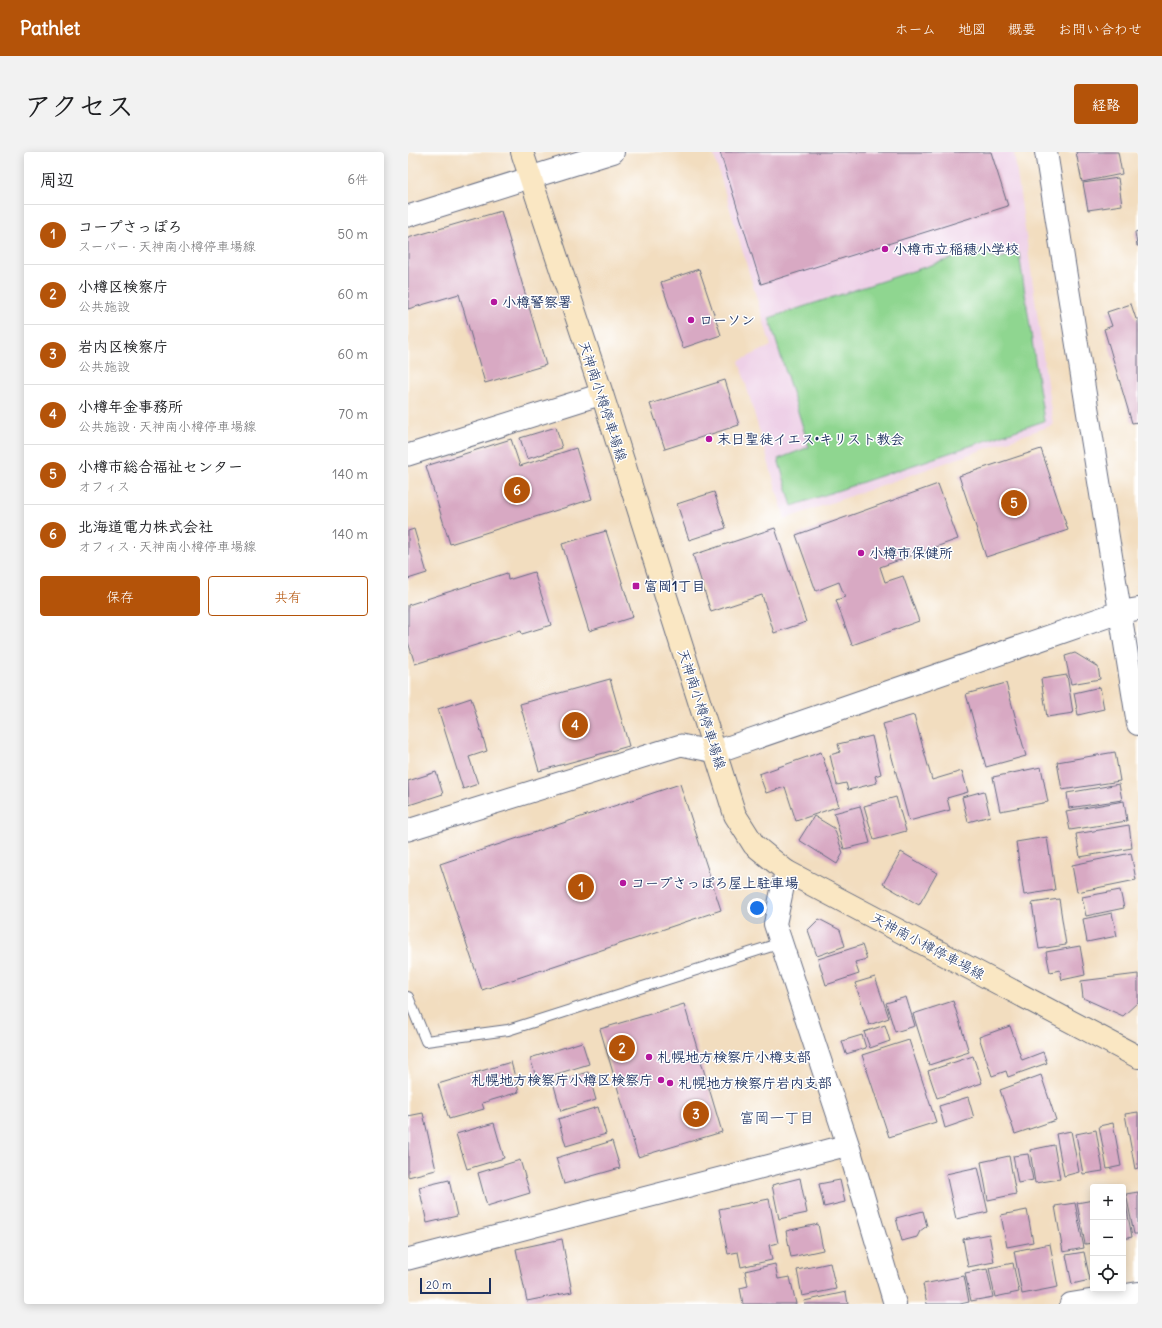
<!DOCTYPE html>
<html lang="ja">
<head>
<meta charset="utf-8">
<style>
  :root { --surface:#fff; --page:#f2f2f2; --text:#202124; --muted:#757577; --line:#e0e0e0; --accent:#b45309 }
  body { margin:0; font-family:Delius,"Klee One",sans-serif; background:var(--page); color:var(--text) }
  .controls { position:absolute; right:12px; bottom:12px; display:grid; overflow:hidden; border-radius:4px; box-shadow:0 2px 10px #0003 }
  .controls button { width:36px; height:36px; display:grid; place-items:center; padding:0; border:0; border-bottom:1px solid var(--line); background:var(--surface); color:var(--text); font:20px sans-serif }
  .scale { position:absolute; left:12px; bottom:10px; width:71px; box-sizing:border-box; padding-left:4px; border:2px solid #1b2f5e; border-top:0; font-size:11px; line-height:14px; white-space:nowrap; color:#1b2f5e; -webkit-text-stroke:3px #fff; paint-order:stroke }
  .you { position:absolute; left:349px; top:756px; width:14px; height:14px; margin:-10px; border:3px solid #fff; border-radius:50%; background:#1a73e8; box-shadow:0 0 0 6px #1a73e833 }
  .badge { display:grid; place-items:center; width:26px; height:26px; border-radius:50%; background:var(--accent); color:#fff; font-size:13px; font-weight:700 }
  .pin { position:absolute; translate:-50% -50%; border:2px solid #fff; box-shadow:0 1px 4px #0006 }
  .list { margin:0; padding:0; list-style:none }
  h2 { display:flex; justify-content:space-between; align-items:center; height:52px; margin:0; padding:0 16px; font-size:17px }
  h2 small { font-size:13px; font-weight:400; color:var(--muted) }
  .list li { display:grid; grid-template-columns:26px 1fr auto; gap:12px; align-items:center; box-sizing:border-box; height:60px; padding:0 16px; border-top:1px solid var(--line) }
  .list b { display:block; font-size:15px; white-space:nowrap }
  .list p { margin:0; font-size:13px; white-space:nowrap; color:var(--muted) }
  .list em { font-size:13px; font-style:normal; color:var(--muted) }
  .actions { display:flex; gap:8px; padding:12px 16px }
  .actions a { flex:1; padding:9px 0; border:1px solid var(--accent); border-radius:4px; text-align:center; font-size:14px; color:var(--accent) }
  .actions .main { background:var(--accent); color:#fff }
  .icon { flex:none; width:22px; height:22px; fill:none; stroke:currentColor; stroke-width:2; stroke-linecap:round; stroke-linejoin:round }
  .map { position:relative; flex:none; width:730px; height:1152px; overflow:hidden; border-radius:4px }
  header { display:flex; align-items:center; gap:24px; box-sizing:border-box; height:56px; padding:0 20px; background:var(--accent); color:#fff }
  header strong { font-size:19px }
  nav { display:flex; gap:22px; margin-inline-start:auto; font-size:14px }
  .intro { display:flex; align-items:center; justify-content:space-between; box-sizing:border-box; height:96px; padding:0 24px }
  h1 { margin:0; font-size:28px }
  .button { padding:10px 18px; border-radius:4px; background:var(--accent); color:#fff; font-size:14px; font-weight:700 }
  main { display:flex; gap:24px; padding:0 24px }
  aside { flex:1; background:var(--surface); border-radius:4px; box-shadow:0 2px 10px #0003 }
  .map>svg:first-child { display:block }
  .built { fill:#eed0e7 }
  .pitch { fill:#8fd690; stroke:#558277 }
  .building { fill:#d8a9c3 }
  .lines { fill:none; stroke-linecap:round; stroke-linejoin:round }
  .service-casing { stroke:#666c80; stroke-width:12 }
  .minor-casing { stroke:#666c80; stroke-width:23 }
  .tertiary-casing { stroke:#666c80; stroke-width:24 }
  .secondary-casing { stroke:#666c80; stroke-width:24 }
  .service { stroke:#fff; stroke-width:10 }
  .minor { stroke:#fff; stroke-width:21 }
  .tertiary { stroke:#fff; stroke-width:22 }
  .secondary { stroke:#fae7c3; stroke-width:22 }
  .poi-dot { fill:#b5179e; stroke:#fff; stroke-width:1.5 }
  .labels { text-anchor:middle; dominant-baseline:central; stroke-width:3; stroke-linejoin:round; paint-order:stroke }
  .poi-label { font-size:14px; font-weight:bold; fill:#1b2f5e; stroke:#fff; text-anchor:start }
  .street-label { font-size:14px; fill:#1b2f5e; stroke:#fff }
  .neighbourhood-label { font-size:15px; fill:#1b2f5e; stroke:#fff }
</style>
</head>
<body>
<header>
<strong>Pathlet</strong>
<nav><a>ホーム</a><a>地図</a><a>概要</a><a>お問い合わせ</a></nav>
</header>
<div class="intro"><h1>アクセス</h1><a class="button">経路</a></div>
<main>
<aside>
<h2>周辺<small>6件</small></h2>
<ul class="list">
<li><span class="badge">1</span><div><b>コープさっぽろ</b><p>スーパー · 天神南小樽停車場線</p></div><em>50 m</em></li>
<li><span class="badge">2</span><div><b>小樽区検察庁</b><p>公共施設</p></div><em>60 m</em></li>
<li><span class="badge">3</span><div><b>岩内区検察庁</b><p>公共施設</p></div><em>60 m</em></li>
<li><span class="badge">4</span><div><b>小樽年金事務所</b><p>公共施設 · 天神南小樽停車場線</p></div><em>70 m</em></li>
<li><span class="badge">5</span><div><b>小樽市総合福祉センター</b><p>オフィス</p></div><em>140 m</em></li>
<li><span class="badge">6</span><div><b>北海道電力株式会社</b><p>オフィス · 天神南小樽停車場線</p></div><em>140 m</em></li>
</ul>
<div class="actions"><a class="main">保存</a><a>共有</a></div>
</aside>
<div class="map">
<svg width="730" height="1152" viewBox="0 0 730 1152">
  <rect width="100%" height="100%" fill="#fff"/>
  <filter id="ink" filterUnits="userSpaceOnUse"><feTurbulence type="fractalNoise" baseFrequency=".025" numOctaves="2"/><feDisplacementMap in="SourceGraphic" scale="8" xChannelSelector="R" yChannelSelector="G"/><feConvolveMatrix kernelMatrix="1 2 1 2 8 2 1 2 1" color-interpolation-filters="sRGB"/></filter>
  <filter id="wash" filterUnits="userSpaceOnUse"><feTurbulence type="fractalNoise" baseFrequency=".012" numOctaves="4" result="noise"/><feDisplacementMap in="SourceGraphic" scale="16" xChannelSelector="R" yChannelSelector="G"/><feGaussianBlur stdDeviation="0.9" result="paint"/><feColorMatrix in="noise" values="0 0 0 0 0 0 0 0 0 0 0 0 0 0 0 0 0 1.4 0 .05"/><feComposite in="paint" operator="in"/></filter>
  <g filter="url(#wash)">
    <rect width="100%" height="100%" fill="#f2ddbf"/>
    <!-- built -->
    <path class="built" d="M 305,0 L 606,0 L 645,273 L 377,367 L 331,209 L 363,194 Z"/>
    <!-- pitch -->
    <path class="pitch" d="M 569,98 L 590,107 L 611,101 L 636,269 L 384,354 L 370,307 L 401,295 L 361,166 Z"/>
    <g id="blocks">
      <!-- building -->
      <path class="building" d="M 312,0 L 583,0 L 600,54 L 353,132 Z
        M 668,0 L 710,0 L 714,22 L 674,30 Z
        M 710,26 L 714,53 L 680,58 L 675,31 Z
        M 93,59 L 138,213 L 77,231 L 51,142 L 0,157 L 0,86 Z
        M 730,79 L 730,94 L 729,94 L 727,80 Z
        M 291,117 L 313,183 L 275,196 L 253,130 Z
        M 723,152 L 728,167 L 730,167 L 730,270 L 724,271 L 696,177 L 704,174 L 699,160 Z
        M 317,228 L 331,273 L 257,297 L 242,252 Z
        M 148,275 L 154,296 L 119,307 L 112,286 Z
        M 103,287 L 112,314 L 168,296 L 184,347 L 42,392 L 18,314 Z
        M 633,297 L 660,378 L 578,405 L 551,324 Z
        M 530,332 L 550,387 L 472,415 L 477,430 L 495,424 L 511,469 L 444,493 L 428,448 L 437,445 L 431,430 L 408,439 L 388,383 Z
        M 306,340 L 318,376 L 281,388 L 269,352 Z
        M 367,376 L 398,470 L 366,481 L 354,443 L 303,460 L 285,403 Z
        M 6,377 L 19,421 L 0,427 L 0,379 Z
        M 198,379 L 225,465 L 181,479 L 154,392 Z
        M 126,420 L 143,473 L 114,482 L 113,479 L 7,512 L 0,490 L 0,453 L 99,421 L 100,428 Z
        M 667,501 L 690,515 L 692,527 L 663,532 L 657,504 Z
        M 659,523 L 665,561 L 639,565 L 633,527 Z
        M 202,527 L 221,594 L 131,619 L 112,552 Z
        M 598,531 L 618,604 L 578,615 L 558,542 Z
        M 692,535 L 696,557 L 670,563 L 666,541 Z
        M 63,546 L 79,599 L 61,605 L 70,632 L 55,637 L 30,557 Z
        M 506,563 L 524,628 L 554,619 L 560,640 L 539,646 L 542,658 L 501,669 L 475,572 Z
        M 464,584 L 473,622 L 467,624 L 469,631 L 440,638 L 438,631 L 429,633 L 422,603 L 432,600 L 430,592 Z
        M 413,600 L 431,654 L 388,669 L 377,635 L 358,641 L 351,622 Z
        M 707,600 L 712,629 L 654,638 L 649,610 Z
        M 633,615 L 640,650 L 592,659 L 585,625 Z
        M 28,620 L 35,642 L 1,653 L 0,629 Z
        M 272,632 L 313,758 L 74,838 L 32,712 Z
        M 711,632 L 714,648 L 661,656 L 659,641 Z
        M 576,639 L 582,664 L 560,670 L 554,645 Z
        M 488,645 L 498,679 L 466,688 L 456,654 Z
        M 716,649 L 719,669 L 662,678 L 658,659 Z
        M 452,654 L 462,691 L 436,697 L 426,661 Z
        M 406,664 L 426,676 L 435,701 L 429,712 L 391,688 Z
        M 721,673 L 724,696 L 672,705 L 668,682 Z
        M 639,685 L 647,738 L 616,743 L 608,690 Z
        M 493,700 L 529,721 L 511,753 L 475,732 Z
        M 723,701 L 728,728 L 669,740 L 664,713 Z
        M 712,738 L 716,756 L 678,764 L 674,745 Z
        M 651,747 L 658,793 L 631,797 L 624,751 Z
        M 704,761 L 709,784 L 679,790 L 675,767 Z
        M 411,767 L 432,778 L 437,794 L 409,804 L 400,778 Z
        M 454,793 L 459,807 L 447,810 L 451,822 L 418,833 L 410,807 Z
        M 672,794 L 677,823 L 654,828 L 652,818 L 642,820 L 638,800 Z
        M 730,822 L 730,850 L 715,864 L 675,846 L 673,829 Z
        M 467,825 L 481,866 L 461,873 L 447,831 Z
        M 498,845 L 507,874 L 487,880 L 478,851 Z
        M 545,849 L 561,900 L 521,913 L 505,862 Z
        M 276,852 L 314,980 L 230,1005 L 192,877 Z
        M 477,873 L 482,889 L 462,896 L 456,880 Z
        M 602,874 L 614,908 L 635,900 L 639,911 L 600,925 L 598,919 L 584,924 L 571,885 Z
        M 454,883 L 458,896 L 438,902 L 434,889 Z
        M 501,888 L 528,970 L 481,985 L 454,903 Z
        M 174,890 L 181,912 L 129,928 L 122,906 Z
        M 565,904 L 574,931 L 529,946 L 520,919 Z
        M 103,910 L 111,940 L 74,951 L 76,957 L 41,967 L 30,932 Z
        M 180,920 L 188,948 L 153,959 L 145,930 Z
        M 633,923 L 648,968 L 607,982 L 592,938 Z
        M 560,945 L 566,966 L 537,976 L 531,954 Z
        M 190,955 L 198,982 L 158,994 L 150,967 Z
        M 730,960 L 730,1016 L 727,1017 L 717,962 Z
        M 15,961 L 28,1018 L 0,1025 L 0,964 Z
        M 86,971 L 96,1006 L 59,1017 L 48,982 Z
        M 705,971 L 713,1014 L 699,1017 L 691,974 Z
        M 688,978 L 695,1019 L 675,1022 L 668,982 Z
        M 663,979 L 671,1020 L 656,1024 L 648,982 Z
        M 204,989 L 212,1016 L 156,1032 L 148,1006 Z
        M 646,993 L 652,1027 L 627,1031 L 622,998 Z
        M 620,1002 L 625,1028 L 610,1031 L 605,1004 Z
        M 601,1004 L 608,1042 L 580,1048 L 573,1010 Z
        M 112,1008 L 122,1041 L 79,1054 L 70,1021 Z
        M 570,1015 L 580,1060 L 548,1067 L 538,1022 Z
        M 392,1026 L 399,1061 L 371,1067 L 364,1033 Z
        M 41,1028 L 49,1064 L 19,1071 L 11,1035 Z
        M 432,1028 L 437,1050 L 416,1055 L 411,1032 Z
        M 730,1040 L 730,1082 L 726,1082 L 718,1042 Z
        M 716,1042 L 724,1085 L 715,1087 L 715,1043 Z
        M 361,1047 L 370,1091 L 361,1093 L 364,1108 L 333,1115 L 330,1100 L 320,1102 L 311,1057 Z
        M 685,1048 L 685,1091 L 677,1092 L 669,1051 Z
        M 667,1051 L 676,1096 L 655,1100 L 647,1054 Z
        M 619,1058 L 625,1090 L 599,1095 L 593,1063 Z
        M 515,1059 L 519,1074 L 512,1079 L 509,1085 L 494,1089 L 488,1066 Z
        M 410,1072 L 415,1098 L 383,1105 L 378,1079 Z
        M 581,1082 L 586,1110 L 560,1115 L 555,1087 Z
        M 154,1087 L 164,1140 L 119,1149 L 108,1097 Z
        M 642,1092 L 650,1135 L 614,1142 L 606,1099 Z
        M 676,1100 L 682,1128 L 664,1132 L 658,1103 Z
        M 422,1111 L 428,1137 L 394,1144 L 389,1118 Z
        M 605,1111 L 611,1140 L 587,1145 L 581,1116 Z
        M 367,1112 L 370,1127 L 382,1125 L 388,1152 L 335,1152 L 332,1136 L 340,1134 L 337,1119 Z
        M 579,1117 L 585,1145 L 563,1149 L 557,1121 Z
        M 556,1124 L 561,1150 L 552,1152 L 519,1152 L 515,1132 Z
        M 438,1140 L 440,1152 L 397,1152 L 396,1149 Z"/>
    </g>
  </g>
  <g filter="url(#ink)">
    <use href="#blocks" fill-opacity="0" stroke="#666c80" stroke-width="1"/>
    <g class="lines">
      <!-- service casing -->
      <g class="service-casing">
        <path id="service" d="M 0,845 L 18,889 L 100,878 L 373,791"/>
      </g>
      <!-- minor casing -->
      <g class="minor-casing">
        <path id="minor" d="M 0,64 L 121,26
          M 0,303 L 194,242
          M 0,678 L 273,593 L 307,600
          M 0,1107 L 440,993"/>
      </g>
      <!-- tertiary casing -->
      <g class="tertiary-casing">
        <path id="tertiary" d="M 638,0 L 730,572
          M 121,26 L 205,0
          M 307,600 L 712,460 L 730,457
          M 378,719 L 367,772 L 440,993 L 487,1152
          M 663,1152 L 730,1141"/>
      </g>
      <!-- secondary casing -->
      <g class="secondary-casing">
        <path id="secondary" d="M 114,0 L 194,242 L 327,663 L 346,693 L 378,719 L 730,905"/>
      </g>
      <!-- service -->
      <use href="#service" class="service"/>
      <!-- minor -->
      <use href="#minor" class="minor"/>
      <!-- tertiary -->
      <use href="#tertiary" class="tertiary"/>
      <!-- secondary -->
      <use href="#secondary" class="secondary"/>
    </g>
  </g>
  <!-- markers -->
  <g class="poi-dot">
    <circle cx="477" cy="97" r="4"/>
    <circle cx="86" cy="150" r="4"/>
    <circle cx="283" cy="168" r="4"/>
    <circle cx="301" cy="287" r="4"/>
    <circle cx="453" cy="401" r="4"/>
    <rect x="224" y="430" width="8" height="8" rx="2"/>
    <circle cx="215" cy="731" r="4"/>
    <circle cx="241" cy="905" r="4"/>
    <circle cx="253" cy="928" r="4"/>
    <circle cx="262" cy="931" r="4"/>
  </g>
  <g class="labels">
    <!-- poi labels -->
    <g class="poi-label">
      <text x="485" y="97">小樽市立稲穂小学校</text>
      <text x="94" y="150">小樽警察署</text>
      <text x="291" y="168">ローソン</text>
      <text x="309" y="287">末日聖徒イエス•キリスト教会</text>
      <text x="461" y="401">小樽市保健所</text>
      <text x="236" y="434">富岡1丁目</text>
      <text x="223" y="731">コープさっぽろ屋上駐車場</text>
      <text x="249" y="905">札幌地方検察庁小樽支部</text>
      <text x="245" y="928" text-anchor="end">札幌地方検察庁小樽区検察庁</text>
      <text x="270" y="931">札幌地方検察庁岩内支部</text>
    </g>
    <!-- street labels -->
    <g class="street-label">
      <text transform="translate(195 249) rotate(72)">天神南小樽停車場線</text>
      <text transform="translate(294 557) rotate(72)">天神南小樽停車場線</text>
      <text transform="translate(520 794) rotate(28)">天神南小樽停車場線</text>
    </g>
    <!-- neighbourhood labels -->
    <g class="neighbourhood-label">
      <text x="369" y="965">富岡一丁目</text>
    </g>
  </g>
</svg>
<div class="controls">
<button>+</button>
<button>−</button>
<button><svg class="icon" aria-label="locate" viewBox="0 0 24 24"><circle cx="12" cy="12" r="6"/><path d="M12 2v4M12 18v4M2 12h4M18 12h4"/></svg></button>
</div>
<div class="scale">20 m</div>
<div class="you"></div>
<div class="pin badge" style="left:173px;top:735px">1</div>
<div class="pin badge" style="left:214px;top:896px">2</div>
<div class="pin badge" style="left:288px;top:962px">3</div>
<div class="pin badge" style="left:167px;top:573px">4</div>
<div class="pin badge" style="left:606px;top:351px">5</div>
<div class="pin badge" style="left:109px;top:338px">6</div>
</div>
</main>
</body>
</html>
